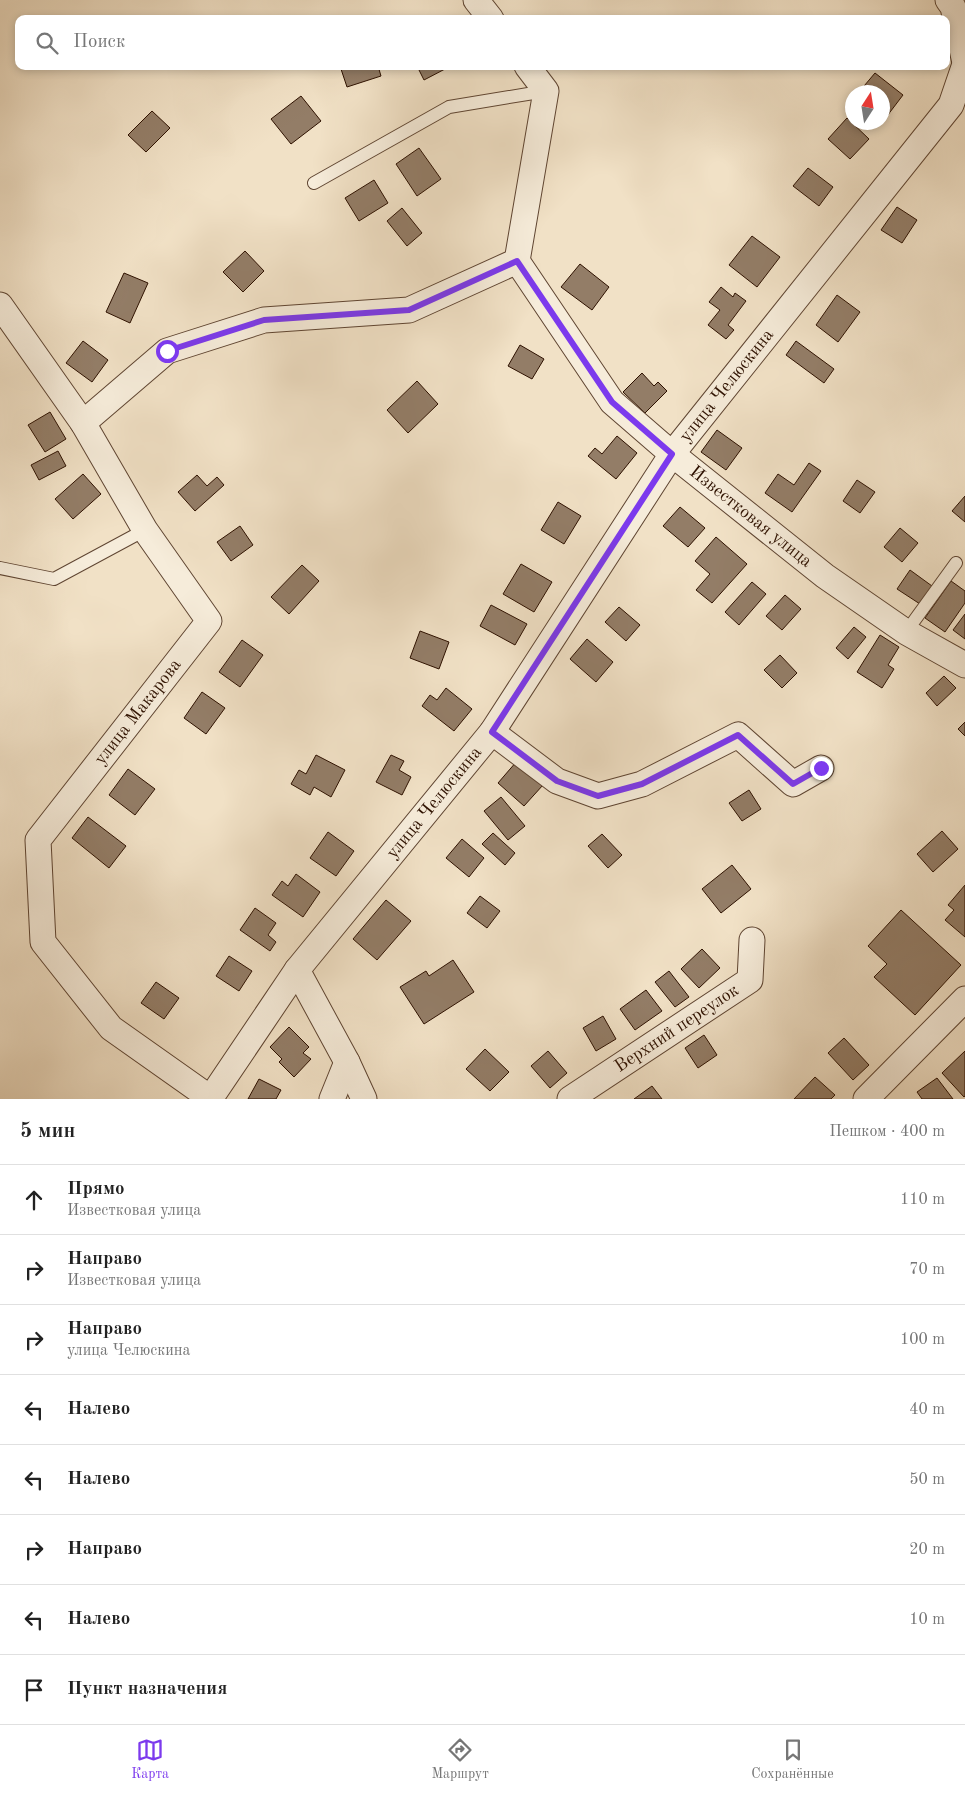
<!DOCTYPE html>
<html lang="ru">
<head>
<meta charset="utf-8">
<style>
  :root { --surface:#fff; --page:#f2f2f2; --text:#222; --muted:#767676; --line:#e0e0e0; --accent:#7c3aed }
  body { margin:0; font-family:"Old Standard TT",serif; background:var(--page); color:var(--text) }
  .compass { position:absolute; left:845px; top:85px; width:45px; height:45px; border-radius:50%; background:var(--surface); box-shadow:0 2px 8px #0003; rotate:12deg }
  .stop { position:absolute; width:15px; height:15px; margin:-11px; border:4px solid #7c3aed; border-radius:50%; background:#fff }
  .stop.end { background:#7c3aed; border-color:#fff; box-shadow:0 1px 5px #0008 }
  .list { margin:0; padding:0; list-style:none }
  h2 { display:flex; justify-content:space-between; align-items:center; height:65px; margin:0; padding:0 20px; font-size:21px }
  h2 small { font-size:16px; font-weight:400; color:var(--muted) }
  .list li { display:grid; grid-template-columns:32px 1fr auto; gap:15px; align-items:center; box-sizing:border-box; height:70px; padding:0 20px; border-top:1px solid var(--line) }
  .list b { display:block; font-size:19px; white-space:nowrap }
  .list p { margin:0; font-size:16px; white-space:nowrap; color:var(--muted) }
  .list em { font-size:16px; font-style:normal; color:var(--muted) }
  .icon { flex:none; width:28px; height:28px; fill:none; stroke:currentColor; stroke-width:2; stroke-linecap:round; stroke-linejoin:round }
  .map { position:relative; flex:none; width:965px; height:1099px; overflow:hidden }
  .search { position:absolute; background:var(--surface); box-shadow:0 2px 8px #0003; left:15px; right:15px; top:15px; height:55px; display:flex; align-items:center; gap:12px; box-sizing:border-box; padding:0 18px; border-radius:10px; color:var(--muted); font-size:19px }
  .sheet { height:625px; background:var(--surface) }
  nav { display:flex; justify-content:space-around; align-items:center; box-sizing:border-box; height:70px; border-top:1px solid var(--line); background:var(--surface); font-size:14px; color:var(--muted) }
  nav a { display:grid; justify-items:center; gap:2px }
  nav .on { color:var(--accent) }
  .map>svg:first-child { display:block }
  .building { fill:#937d67; stroke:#2e1100 }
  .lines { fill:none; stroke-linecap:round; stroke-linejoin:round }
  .lane-casing { stroke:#5f4532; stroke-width:14 }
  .street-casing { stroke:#5f4532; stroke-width:27 }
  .lane { stroke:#f6ecda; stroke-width:12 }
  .street { stroke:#f6ecda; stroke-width:25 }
  .route { stroke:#7c3aed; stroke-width:6 }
  .labels { text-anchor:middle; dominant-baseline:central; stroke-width:4; stroke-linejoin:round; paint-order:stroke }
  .street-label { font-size:18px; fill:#2e1100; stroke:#f6ecda }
</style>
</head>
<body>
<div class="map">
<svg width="965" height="1099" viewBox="0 0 965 1099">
  <rect width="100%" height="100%" fill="#f1e1c6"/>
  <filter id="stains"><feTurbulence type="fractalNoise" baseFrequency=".004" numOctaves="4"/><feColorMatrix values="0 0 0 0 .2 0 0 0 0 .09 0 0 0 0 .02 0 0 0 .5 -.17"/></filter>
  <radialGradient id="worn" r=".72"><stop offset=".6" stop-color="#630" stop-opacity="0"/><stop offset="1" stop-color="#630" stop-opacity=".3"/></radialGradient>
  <!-- building -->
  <path class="building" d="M 340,66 L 378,66 L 381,76 L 347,87 Z
    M 417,66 L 444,66 L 445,69 L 424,80 Z
    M 875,73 L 903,95 L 884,120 L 882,92 L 859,92 Z
    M 301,96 L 321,121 L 291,144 L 271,119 Z
    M 152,111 L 170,128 L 146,152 L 128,135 Z
    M 847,118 L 869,139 L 850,159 L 828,139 Z
    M 419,148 L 441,179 L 417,196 L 396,164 Z
    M 808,168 L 833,187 L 819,206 L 793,186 Z
    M 374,180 L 388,203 L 359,221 L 345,198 Z
    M 897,207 L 917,220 L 902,243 L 881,230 Z
    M 402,208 L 422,233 L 407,246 L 387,221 Z
    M 752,236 L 780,257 L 757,287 L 729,265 Z
    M 245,251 L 264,271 L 243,292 L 223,272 Z
    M 580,264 L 609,287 L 592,310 L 561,287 Z
    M 124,273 L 148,283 L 130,323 L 106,312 Z
    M 721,287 L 733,297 L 735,293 L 746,301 L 728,325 L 734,330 L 726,339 L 708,325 L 720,310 L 709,302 Z
    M 837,295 L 860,312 L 838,342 L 816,325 Z
    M 83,341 L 108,360 L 92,382 L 66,363 Z
    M 796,341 L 834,369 L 824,383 L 786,355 Z
    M 520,345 L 544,359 L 532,379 L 508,366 Z
    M 642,373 L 654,386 L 658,382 L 667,391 L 645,413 L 623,392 Z
    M 417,381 L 438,404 L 408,433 L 387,410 Z
    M 50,412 L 66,439 L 45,452 L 28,425 Z
    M 717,430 L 742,448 L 726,470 L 701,452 Z
    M 617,436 L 637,453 L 616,479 L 588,456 L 595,448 L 602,454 Z
    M 58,451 L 66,466 L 39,480 L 31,465 Z
    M 809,463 L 821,471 L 792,512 L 765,493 L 778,474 L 794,485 Z
    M 83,474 L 101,494 L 73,519 L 55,499 Z
    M 197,475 L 207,486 L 217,477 L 224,485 L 195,511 L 178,492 Z
    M 857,480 L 875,492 L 860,513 L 843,501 Z
    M 965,496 L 965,522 L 952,511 Z
    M 558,502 L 581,516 L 564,544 L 541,530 Z
    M 680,507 L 705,528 L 688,547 L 663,526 Z
    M 240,526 L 253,545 L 231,561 L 217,542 Z
    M 900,528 L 918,543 L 902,562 L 884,547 Z
    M 716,537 L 747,564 L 712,603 L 696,590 L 710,574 L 695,561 Z
    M 521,564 L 552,582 L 534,612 L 503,594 Z
    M 302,565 L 319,581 L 289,614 L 271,597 Z
    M 910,570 L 932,586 L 920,604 L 897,589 Z
    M 951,581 L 965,591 L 965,603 L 945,632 L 925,618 Z
    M 752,582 L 766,594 L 739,625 L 725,612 Z
    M 785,595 L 801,609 L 782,630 L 766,616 Z
    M 491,605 L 527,624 L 515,645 L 480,626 Z
    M 619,607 L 640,625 L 626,641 L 605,622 Z
    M 965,614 L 965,639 L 953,630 Z
    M 854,627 L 866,637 L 848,659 L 836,648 Z
    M 420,631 L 449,642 L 439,669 L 410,658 Z
    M 880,635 L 899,647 L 888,665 L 894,669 L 882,688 L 857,672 Z
    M 587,639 L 613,662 L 596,682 L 570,659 Z
    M 242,640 L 263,655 L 240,687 L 219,672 Z
    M 780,655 L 797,673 L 782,688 L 764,670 Z
    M 944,676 L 956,688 L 937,706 L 926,693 Z
    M 446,688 L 472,709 L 454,731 L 422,706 L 430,695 L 437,700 Z
    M 202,692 L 225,708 L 206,734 L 184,718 Z
    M 965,722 L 965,736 L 958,729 Z
    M 316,755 L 345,770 L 331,797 L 314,787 L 310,795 L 291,784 L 299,770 L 306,774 Z
    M 391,755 L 404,761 L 399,770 L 411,777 L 402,795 L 376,782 Z
    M 517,761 L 543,785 L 524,806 L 498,783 Z
    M 128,769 L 155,789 L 135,815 L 109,795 Z
    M 749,790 L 761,809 L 742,821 L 729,803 Z
    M 501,797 L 525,826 L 508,840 L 484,811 Z
    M 88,817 L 126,846 L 109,868 L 72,838 Z
    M 942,831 L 958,849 L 933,872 L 917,854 Z
    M 328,832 L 354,851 L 336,876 L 310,858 Z
    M 493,833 L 515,853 L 505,865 L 482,844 Z
    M 602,834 L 622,855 L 608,868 L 588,846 Z
    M 462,839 L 484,858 L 469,877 L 446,858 Z
    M 732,865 L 751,889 L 721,913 L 702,889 Z
    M 296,874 L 320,892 L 303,917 L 272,895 L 282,881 L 288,886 Z
    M 965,885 L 965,937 L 945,920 L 954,910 L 948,905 Z
    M 480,896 L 500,911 L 487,928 L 467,913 Z
    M 386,900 L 411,921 L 377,960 L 353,939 Z
    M 255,908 L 276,923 L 268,935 L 276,942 L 270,951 L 240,930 Z
    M 901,910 L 961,965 L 915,1015 L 874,977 L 887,964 L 868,946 Z
    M 702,949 L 720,968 L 699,988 L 681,969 Z
    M 229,956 L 252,971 L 239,991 L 216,976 Z
    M 453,960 L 474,992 L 424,1024 L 400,987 L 426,971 L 429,976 Z
    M 669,971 L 689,997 L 675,1007 L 655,982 Z
    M 156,982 L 179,998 L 164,1019 L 141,1003 Z
    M 646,990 L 662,1011 L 635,1030 L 620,1009 Z
    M 603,1016 L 616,1039 L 596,1051 L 583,1028 Z
    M 289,1027 L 309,1047 L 303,1053 L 311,1059 L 294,1077 L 279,1062 L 282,1059 L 270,1047 Z
    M 704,1035 L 717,1055 L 698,1068 L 685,1048 Z
    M 844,1038 L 869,1065 L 853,1080 L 828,1053 Z
    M 485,1049 L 509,1072 L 490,1091 L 466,1069 Z
    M 548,1051 L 567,1073 L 550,1088 L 531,1066 Z
    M 965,1051 L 965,1096 L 964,1097 L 942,1073 Z
    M 815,1077 L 835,1095 L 831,1099 L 794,1099 Z
    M 937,1078 L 953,1099 L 922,1099 L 917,1092 Z
    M 259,1079 L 281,1090 L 276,1099 L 248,1099 Z
    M 652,1086 L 662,1099 L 634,1099 Z"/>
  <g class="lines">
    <!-- lane casing -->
    <g class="lane-casing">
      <path id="lane" d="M 314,183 L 449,107 L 546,91
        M 0,568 L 54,579 L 145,530
        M 906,632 L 956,563"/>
    </g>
    <!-- street casing -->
    <g class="street-casing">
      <g id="street">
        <path d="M 476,0 L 491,19"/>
        <path d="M 948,0 L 953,7 L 965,63"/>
        <path id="s1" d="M 517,261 L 612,402 L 672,454 L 825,576 L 906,632 L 965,665"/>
        <path d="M 0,305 L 83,423 L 145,530 L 209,621 L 38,840 L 43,942 L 111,1028 L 210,1098"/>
        <path d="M 83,423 L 167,351 L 264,320 L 409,310 L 517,261 L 546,91 L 527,66"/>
        <path d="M 492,732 L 557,781 L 598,796 L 642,784 L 738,735 L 793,784 L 821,768"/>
        <path d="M 297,970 L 347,1062 L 364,1099"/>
        <path id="s2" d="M 210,1099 L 297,970 L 492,732 L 672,454 L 951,105 L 965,64"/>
        <path d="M 332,1099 L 347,1062"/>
        <path id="s3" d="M 570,1099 L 750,980 L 752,940"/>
        <path d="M 866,1099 L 965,999"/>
      </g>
    </g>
    <!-- lane -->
    <use href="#lane" class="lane"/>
    <!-- street -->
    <use href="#street" class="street"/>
  </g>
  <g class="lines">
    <!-- route -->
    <path class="route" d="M 167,351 L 264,320 L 409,310 L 517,261 L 612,402 L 672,454 L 492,732 L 557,781 L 598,796 L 642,784 L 738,735 L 793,784 L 821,768"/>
  </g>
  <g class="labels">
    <!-- street labels -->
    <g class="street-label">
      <text stroke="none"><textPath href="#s2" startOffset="882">улица Челюскина</textPath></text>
      <text stroke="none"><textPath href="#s1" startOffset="350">Известковая улица</textPath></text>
      <text transform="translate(138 712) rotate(-52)">улица Макарова</text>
      <text stroke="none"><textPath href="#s2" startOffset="372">улица Челюскина</textPath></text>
      <text stroke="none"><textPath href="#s3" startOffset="128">Верхний переулок</textPath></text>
    </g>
  </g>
  <rect width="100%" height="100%" filter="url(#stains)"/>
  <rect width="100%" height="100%" fill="url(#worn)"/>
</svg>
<svg class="compass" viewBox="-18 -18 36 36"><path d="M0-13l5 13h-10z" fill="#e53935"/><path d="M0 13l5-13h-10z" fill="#767676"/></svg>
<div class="stop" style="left:167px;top:351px"></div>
<div class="stop end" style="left:821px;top:768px"></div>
<div class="search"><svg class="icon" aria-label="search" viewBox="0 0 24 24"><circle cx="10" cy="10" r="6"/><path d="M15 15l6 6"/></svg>Поиск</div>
</div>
<section class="sheet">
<h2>5 мин<small>Пешком · 400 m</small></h2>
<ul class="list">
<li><svg class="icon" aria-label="ahead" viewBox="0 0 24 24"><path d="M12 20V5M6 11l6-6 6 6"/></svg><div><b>Прямо</b><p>Известковая улица</p></div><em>110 m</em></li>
<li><svg class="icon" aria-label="right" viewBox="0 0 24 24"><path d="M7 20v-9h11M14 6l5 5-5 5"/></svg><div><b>Направо</b><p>Известковая улица</p></div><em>70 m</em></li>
<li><svg class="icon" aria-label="right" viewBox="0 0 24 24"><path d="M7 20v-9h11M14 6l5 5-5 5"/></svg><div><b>Направо</b><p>улица Челюскина</p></div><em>100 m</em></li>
<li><svg class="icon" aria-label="left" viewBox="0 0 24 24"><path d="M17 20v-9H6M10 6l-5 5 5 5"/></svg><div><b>Налево</b></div><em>40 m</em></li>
<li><svg class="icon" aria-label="left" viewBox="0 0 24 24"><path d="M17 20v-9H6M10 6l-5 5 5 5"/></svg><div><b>Налево</b></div><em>50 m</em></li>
<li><svg class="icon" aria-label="right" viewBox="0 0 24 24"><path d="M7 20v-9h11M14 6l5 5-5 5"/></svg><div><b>Направо</b></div><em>20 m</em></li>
<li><svg class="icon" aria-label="left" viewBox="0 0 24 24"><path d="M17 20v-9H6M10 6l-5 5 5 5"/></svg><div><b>Налево</b></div><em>10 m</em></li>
<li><svg class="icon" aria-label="arrive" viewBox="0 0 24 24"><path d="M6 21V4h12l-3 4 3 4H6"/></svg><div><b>Пункт назначения</b></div></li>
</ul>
</section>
<nav>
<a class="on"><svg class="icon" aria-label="map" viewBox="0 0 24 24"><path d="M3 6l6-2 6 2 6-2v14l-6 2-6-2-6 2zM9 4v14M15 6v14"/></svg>Карта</a>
<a><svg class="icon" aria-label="directions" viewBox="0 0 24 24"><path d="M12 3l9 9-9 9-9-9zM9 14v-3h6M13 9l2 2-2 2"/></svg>Маршрут</a>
<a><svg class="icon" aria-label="saved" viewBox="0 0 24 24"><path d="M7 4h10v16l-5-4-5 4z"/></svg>Сохранённые</a>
</nav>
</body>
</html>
